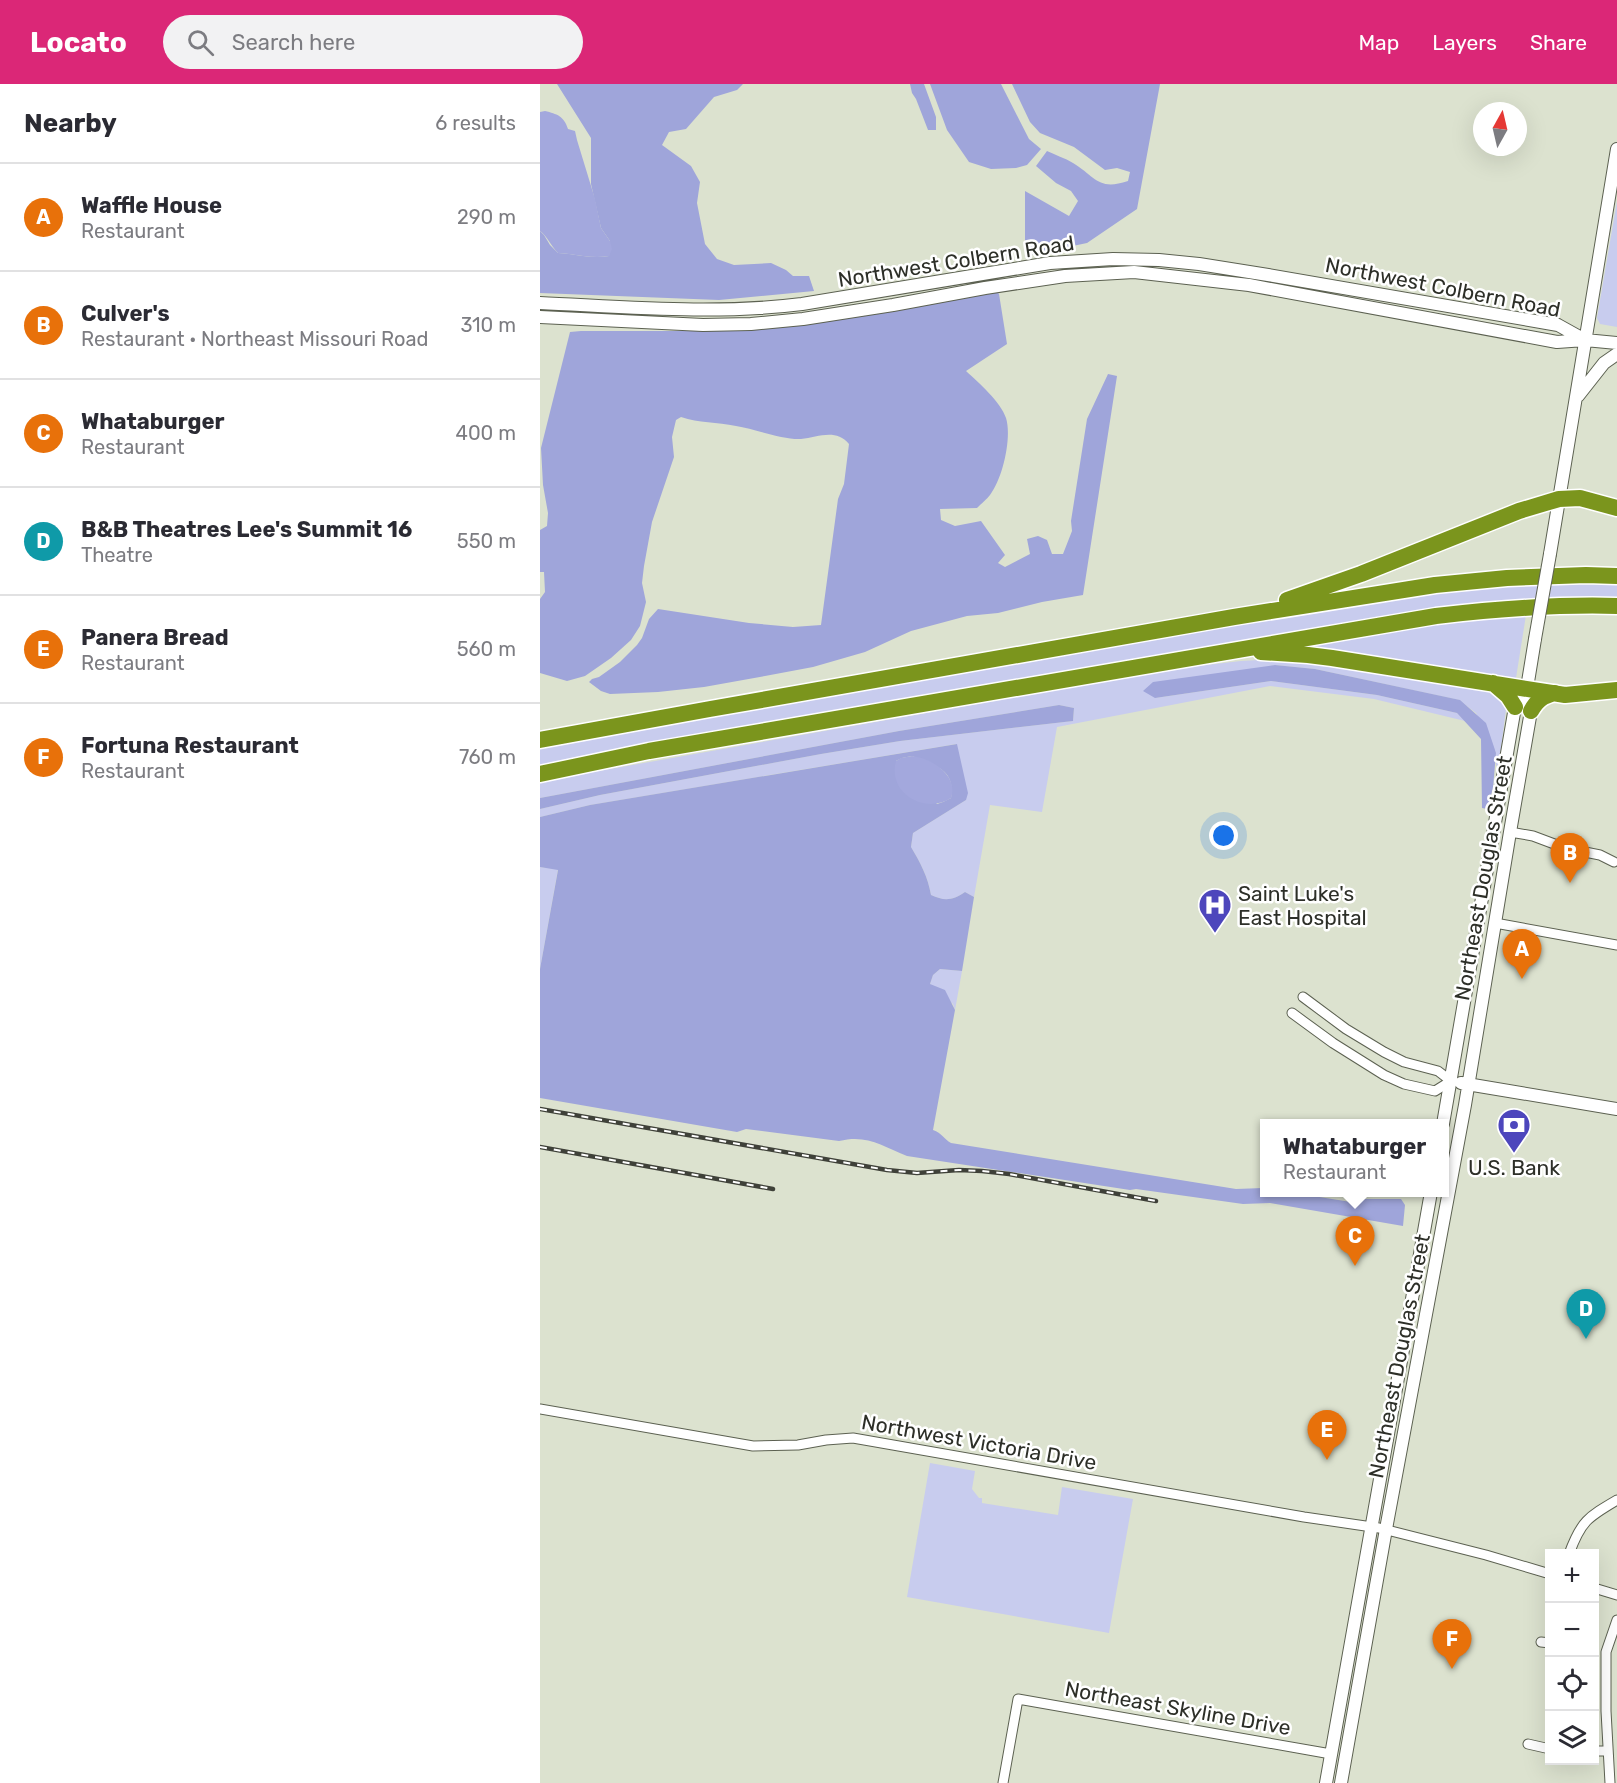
<!DOCTYPE html>
<html lang="en">
<head>
<meta charset="utf-8">
<style>
  :root { --surface:#fff; --page:#f2f2f3; --text:#2b2b33; --muted:#7c7c81; --line:#e1e1e2; --accent:#db2777 }
  body { margin:0; font-family:Rubik,sans-serif; background:var(--page); color:var(--text) }
  .controls { position:absolute; right:18px; bottom:18px; display:grid; overflow:hidden; border-radius:0px; box-shadow:0 6px 24px #0002 }
  .controls button { width:54px; height:54px; display:grid; place-items:center; padding:0; border:0; border-bottom:2px solid var(--line); background:var(--surface); color:var(--text); font:30px sans-serif }
  .compass { position:absolute; left:933px; top:18px; width:54px; height:54px; border-radius:50%; background:var(--surface); box-shadow:0 6px 24px #0002; rotate:8deg }
  .you { position:absolute; left:684px; top:752px; width:21px; height:21px; margin:-15px; border:4px solid #fff; border-radius:50%; background:#1a73e8; box-shadow:0 0 0 9px #1a73e833 }
  .badge { display:grid; place-items:center; width:39px; height:39px; border-radius:50%; background:var(--accent); color:#fff; font-size:20px; font-weight:700 }
  .pin { position:absolute; translate:-50% -50px; filter:drop-shadow(0 2px 3px #0008) }
  .pin::after { content:''; position:absolute; top:32px; width:21px; height:18px; background:inherit; clip-path:polygon(0 0,100% 0,50% 100%) }
  .popup { position:absolute; left:720px; top:1035px; width:189px; height:78px; box-sizing:border-box; display:grid; place-content:center; border-radius:0px; background:var(--surface); filter:drop-shadow(0 2px 4px #0005); font-size:20px; white-space:nowrap; color:var(--muted) }
  .popup b { font-size:22px; color:var(--text) }
  .popup::after { content:''; position:absolute; left:50%; top:100%; margin-left:-12px; border:12px solid transparent; border-top-color:var(--surface) }
  .list { margin:0; padding:0; list-style:none }
  h2 { display:flex; justify-content:space-between; align-items:center; height:78px; margin:0; padding:0 24px; font-size:26px }
  h2 small { font-size:20px; font-weight:400; color:var(--muted) }
  .list li { display:grid; grid-template-columns:39px 1fr auto; gap:18px; align-items:center; box-sizing:border-box; height:108px; padding:0 24px; border-top:2px solid var(--line) }
  .list b { display:block; font-size:22px; white-space:nowrap }
  .list p { margin:0; font-size:20px; white-space:nowrap; color:var(--muted) }
  .list em { font-size:20px; font-style:normal; color:var(--muted) }
  .icon { flex:none; width:33px; height:33px; fill:none; stroke:currentColor; stroke-width:2; stroke-linecap:round; stroke-linejoin:round }
  .map { position:relative; flex:none; width:1077px; height:1699px; overflow:hidden }
  header { display:flex; align-items:center; gap:36px; box-sizing:border-box; height:84px; padding:0 30px; background:var(--accent); color:#fff }
  header strong { font-size:28px }
  nav { display:flex; gap:33px; margin-inline-start:auto; font-size:21px }
  .search { width:420px; height:54px; background:var(--page); display:flex; align-items:center; gap:15px; box-sizing:border-box; padding:0 21px; border-radius:33px; color:var(--muted); font-size:22px }
  main { display:flex }
  aside { flex:1; background:var(--surface) }
  .map>svg:first-child { display:block }
  .green { fill:#c8ccee }
  .forest { fill:#9fa5da; fill-rule:evenodd }
  .water { fill:#a3a8dd }
  .lines { fill:none; stroke-linecap:round; stroke-linejoin:round }
  .street-casing { stroke:#5c6151; stroke-width:11 }
  .secondary-casing { stroke:#5c6151; stroke-width:14 }
  .highway-casing { stroke:#fff; stroke-width:19 }
  .street { stroke:#fff; stroke-width:9 }
  .secondary { stroke:#fff; stroke-width:12 }
  .highway { stroke:#7b951d; stroke-width:16 }
  .rail-casing { stroke:#3f4139; stroke-width:4.5 }
  .rail { stroke:#fff; stroke-width:2; stroke-dasharray:7; stroke-linecap:butt }
  .secondary-bridge-casing { stroke:#5c6151; stroke-width:14; stroke-linecap:butt }
  .secondary-bridge { stroke:#fff; stroke-width:12 }
  .labels { text-anchor:middle; dominant-baseline:central; stroke-width:5; stroke-linejoin:round; paint-order:stroke }
  .street-label { font-size:21px; fill:#2d2f28; stroke:#fff }
  .poi-label { font-size:21px; fill:#2d2f28; stroke:#fff; text-anchor:start }
</style>
</head>
<body>
<header>
<strong>Locato</strong>
<div class="search"><svg class="icon" aria-label="search" viewBox="0 0 24 24"><circle cx="10" cy="10" r="6"/><path d="M15 15l6 6"/></svg>Search here</div>
<nav><a>Map</a><a>Layers</a><a>Share</a></nav>
</header>
<main>
<aside>
<h2>Nearby<small>6 results</small></h2>
<ul class="list">
<li><span class="badge" style="background:#e8710a">A</span><div><b>Waffle House</b><p>Restaurant</p></div><em>290 m</em></li>
<li><span class="badge" style="background:#e8710a">B</span><div><b>Culver's</b><p>Restaurant · Northeast Missouri Road</p></div><em>310 m</em></li>
<li><span class="badge" style="background:#e8710a">C</span><div><b>Whataburger</b><p>Restaurant</p></div><em>400 m</em></li>
<li><span class="badge" style="background:#0f9aa8">D</span><div><b>B&amp;B Theatres Lee's Summit 16</b><p>Theatre</p></div><em>550 m</em></li>
<li><span class="badge" style="background:#e8710a">E</span><div><b>Panera Bread</b><p>Restaurant</p></div><em>560 m</em></li>
<li><span class="badge" style="background:#e8710a">F</span><div><b>Fortuna Restaurant</b><p>Restaurant</p></div><em>760 m</em></li>
</ul>
</aside>
<div class="map">
<svg width="1077" height="1699" viewBox="0 0 1077 1699">
  <rect width="100%" height="100%" fill="#dce2cf"/>
  <!-- green -->
  <path class="green" d="M 1077,117 L 1077,243 L 1060,240 L 1057,234 Z
    M 992,499 L 1077,499 L 1077,517 L 836,534 L 52,670 L 0,681 L 0,663 L 833,516 Z
    M 986,531 L 976,594 L 970,595 L 747,565 C 827,548 905,537 986,531 Z
    M 737,575 L 767,577 L 945,606 L 960,613 L 966,625 L 959,680 L 956,682 L 956,669 L 936,629 L 919,616 L 775,585 L 735,581 L 615,614 L 731,597 L 837,611 L 917,629 L 925,637 L 834,615 L 730,602 L 517,643 L 502,728 L 450,721 L 434,813 L 425,808 C 412,817 404,817 391,811 C 388,793 380,778 371,763 L 373,749 L 426,716 L 416,660 L 50,721 L 0,733 L 0,725 L 60,711 L 281,670 L 360,657 L 533,637 L 534,624 L 519,621 L 359,647 L 0,714 L 0,699 L 36,691 L 640,584 L 701,577 Z
    M 0,783 L 18,785 L 0,885 Z
    M 400,885 L 422,887 L 415,926 L 413,920 L 390,900 L 393,891 Z
    M 390,1379 L 435,1387 L 432,1405 L 439,1414 L 442,1414 L 442,1419 L 518,1431 L 522,1403 L 593,1415 L 569,1549 L 367,1513 Z"/>
  <!-- forest -->
  <path class="forest" d="M 17,0 L 203,0 L 197,6 L 174,13 L 146,45 L 129,48 L 122,61 L 151,82 L 160,98 L 157,119 L 165,160 L 177,175 L 194,181 L 231,179 L 246,186 L 253,192 L 269,192 L 274,207 L 179,216 L 0,209 L 0,147 L 4,151 L 10,161 L 18,169 C 36,170 51,175 69,172 L 70,157 L 61,144 L 51,100 L 51,54 Z
    M 370,0 L 384,0 L 396,33 L 396,46 L 388,46 L 376,15 L 372,9 Z
    M 390,0 L 461,0 L 489,55 L 501,65 L 487,81 L 476,84 L 451,85 L 429,78 L 407,46 Z
    M 472,0 L 620,0 L 597,125 L 547,159 L 485,172 L 485,107 L 529,132 L 538,117 L 531,107 L 516,99 L 496,82 L 507,67 C 515,71 525,74 533,79 C 556,93 558,107 588,97 L 590,88 L 577,84 L 565,86 L 534,63 L 500,49 L 490,38 Z
    M 456,207 L 459,210 L 467,260 L 426,287 C 438,298 461,318 466,334 C 472,353 463,394 450,411 C 447,415 441,420 437,424 L 400,425 L 401,436 L 415,442 L 441,437 L 465,471 L 458,479 L 465,483 L 490,470 L 487,455 L 498,452 L 507,456 L 512,470 L 523,470 L 532,447 L 531,437 L 547,335 L 568,290 L 577,292 L 543,511 L 502,518 L 458,529 L 427,532 L 371,547 L 325,568 L 273,583 L 225,592 L 164,603 L 118,608 L 70,610 L 61,607 L 49,598 L 52,595 L 59,593 L 80,578 L 97,561 L 102,554 L 109,535 L 118,525 L 209,539 L 253,543 L 281,541 L 298,415 L 304,400 L 309,360 C 296,344 278,353 261,355 C 243,356 215,345 196,342 C 177,338 159,339 141,333 L 136,336 L 132,353 L 134,373 L 112,438 L 104,482 L 102,499 L 106,518 L 100,542 L 91,556 L 71,574 L 45,592 L 27,597 L 0,589 L 0,515 L 5,508 L 4,488 L 0,488 L 0,446 L 7,442 L 8,429 L 3,401 L 1,364 L 30,248 L 41,247 L 181,247 L 240,241 Z
    M 735,581 L 775,585 L 920,616 L 946,639 L 956,669 L 953,704 L 947,725 L 942,724 L 941,655 L 917,629 L 837,611 L 731,597 L 615,614 L 603,607 L 613,598 Z
    M 519,621 L 534,624 L 533,637 L 360,657 L 281,670 L 60,711 L 0,725 L 0,714 L 359,647 Z
    M 417,660 L 428,709 L 426,716 L 373,749 L 371,763 C 380,778 388,793 391,811 C 404,817 412,817 425,808 L 434,813 L 422,887 L 400,885 L 393,891 L 390,900 L 405,906 L 415,926 L 393,1046 C 402,1049 404,1055 411,1059 L 696,1105 L 723,1104 L 725,1104 L 725,1108 L 754,1109 L 811,1118 L 825,1115 L 861,1115 L 865,1121 L 863,1142 L 730,1119 L 703,1120 L 596,1105 L 590,1106 L 367,1072 C 342,1062 327,1050 299,1057 L 206,1045 L 197,1048 L 0,1014 L 0,885 L 18,786 L 0,783 L 0,733 L 50,721 ZM 372,672 C 394,681 416,685 411,714 L 403,718 L 397,720 L 356,677 L 362,674 Z"/>
  <!-- water -->
  <path class="water" d="M 5,27 C 17,30 24,32 28,45 L 35,47 L 37,56 L 55,115 L 61,144 L 70,157 L 72,165 L 69,172 C 51,175 36,170 18,169 C 11,162 7,152 0,147 L 0,28 Z
    M 372,672 C 391,674 419,691 411,714 C 385,731 347,709 356,677 L 361,674 Z"/>
  <g class="lines">
    <!-- street casing -->
    <g class="street-casing">
      <path id="street" d="M 970,748 L 993,752 L 1025,764 L 1060,771 L 1074,778
        M 955,839 L 1077,861
        M 752,929 L 793,959 L 844,991 L 864,1000 L 895,1007 L 911,997 L 898,987 L 864,978 L 844,968 L 806,945 L 763,913
        M 0,1325 L 213,1362 L 258,1361 L 286,1356 L 313,1354 L 764,1433 L 839,1444 L 946,1471 L 1010,1490
        M 1029,1470 C 1041,1437 1048,1433 1077,1416
        M 1054,1504 L 1077,1511
        M 1001,1558 L 1010,1559
        M 988,1660 L 1010,1665
        M 1054,1667 L 1068,1667
        M 463,1699 L 478,1615 L 791,1670
        M 1070,1699 L 1066,1627 L 1066,1568 L 1077,1536"/>
    </g>
    <!-- secondary casing -->
    <g class="secondary-casing">
      <path id="secondary" d="M 0,219 C 87,223 175,231 262,220 L 510,179 L 573,175 L 619,176 L 659,180 L 728,191 L 1018,241 L 1045,256
        M 0,233 L 163,241 L 211,240 L 263,235 L 353,221 L 445,204 L 525,192 L 594,188 L 709,201 L 1017,258 L 1045,256 L 1077,259
        M 1038,312 L 1064,279 L 1077,270
        M 1010,470 L 1077,65
        M 921,999 L 1077,1025
        M 903,1040 L 975,623 L 978,618
        M 786,1699 L 891,1108
        M 801,1699 L 846,1445 L 925,1021 L 970,748 L 991,627 L 987,604 L 995,555"/>
    </g>
    <!-- highway casing -->
    <g class="highway-casing">
      <path id="highway" d="M 747,516 L 821,490 L 979,427 L 1019,415 L 1040,414 L 1077,424
        M 721,568 L 768,571 L 792,574 L 1025,611 L 1077,606
        M 953,599 L 968,612 L 975,623
        M 991,627 C 997,616 1003,612 1015,609
        M 0,656 L 170,625 L 694,533 L 895,501 L 967,494 L 1046,491 L 1077,492
        M 0,690 L 109,667 L 896,532 C 957,525 1016,520 1077,522"/>
    </g>
    <!-- street -->
    <use href="#street" class="street"/>
    <!-- secondary -->
    <use href="#secondary" class="secondary"/>
    <!-- highway -->
    <use href="#highway" class="highway"/>
    <!-- rail casing -->
    <g class="rail-casing">
      <path id="rail" d="M 0,1025 L 347,1086 L 377,1089 L 419,1086 L 442,1087 L 469,1090 L 616,1117
        M 0,1063 L 233,1105"/>
    </g>
    <!-- rail -->
    <use href="#rail" class="rail"/>
    <!-- secondary-bridge casing -->
    <g class="secondary-bridge-casing">
      <path id="secondary-bridge" d="M 995,555 L 1010,470"/>
    </g>
    <!-- secondary-bridge -->
    <use href="#secondary-bridge" class="secondary-bridge"/>
  </g>
  <!-- icons -->
  <defs>
    <g id="hospital-pin" transform="scale(1.725)"><path d="M0 17L-7.5 6A9.5 9.5 0 1 1 7.5 6Z" fill="#4d46bc" stroke="#fff"/><path d="M-5-5h3v3.5h4V-5h3V5h-3V1.5h-4V5h-3Z" fill="#fff"/></g>
    <g id="bank-pin" transform="scale(1.725)"><path d="M0 17L-7.5 6A9.5 9.5 0 1 1 7.5 6Z" fill="#4d46bc" stroke="#fff"/><path d="M-6-4H6V4H-6ZM0-2.3a2.3 2.3 0 1 0 0 4.6a2.3 2.3 0 1 0 0-4.6Z" fill="#fff"/></g>
  </defs>
  <g fill-rule="evenodd">
    <use href="#hospital-pin" x="675" y="821"/>
    <use href="#bank-pin" x="974" y="1041"/>
  </g>
  <g class="labels">
    <!-- street labels -->
    <g class="street-label">
      <text transform="translate(416 177) rotate(-9)">Northwest Colbern Road</text>
      <text transform="translate(903 203) rotate(11)">Northwest Colbern Road</text>
      <text transform="translate(943 794) rotate(-80)">Northeast Douglas Street</text>
      <text transform="translate(859 1272) rotate(-79)">Northeast Douglas Street</text>
      <text transform="translate(439 1358) rotate(10)">Northwest Victoria Drive</text>
      <text transform="translate(638 1624) rotate(10)">Northeast Skyline Drive</text>
    </g>
    <!-- poi labels -->
    <g class="poi-label">
      <text x="698" y="809">Saint Luke's<tspan x="698" dy="24">East Hospital</tspan></text>
      <text x="974" y="1083" text-anchor="middle">U.S. Bank</text>
    </g>
  </g>
</svg>
<div class="controls">
<button>+</button>
<button>−</button>
<button><svg class="icon" aria-label="locate" viewBox="0 0 24 24"><circle cx="12" cy="12" r="6"/><path d="M12 2v4M12 18v4M2 12h4M18 12h4"/></svg></button>
<button><svg class="icon" aria-label="layers" viewBox="0 0 24 24"><path d="M12 4l9 5-9 5-9-5zM3 14l9 5 9-5"/></svg></button>
</div>
<svg class="compass" viewBox="-18 -18 36 36"><path d="M0-13l5 13h-10z" fill="#e53935"/><path d="M0 13l5-13h-10z" fill="#7c7c81"/></svg>
<div class="you"></div>
<div class="pin badge" style="left:982px;top:895px;background:#e8710a">A</div>
<div class="pin badge" style="left:1030px;top:799px;background:#e8710a">B</div>
<div class="pin badge" style="left:815px;top:1182px;background:#e8710a">C</div>
<div class="popup"><b>Whataburger</b>Restaurant</div>
<div class="pin badge" style="left:1046px;top:1255px;background:#0f9aa8">D</div>
<div class="pin badge" style="left:787px;top:1376px;background:#e8710a">E</div>
<div class="pin badge" style="left:912px;top:1585px;background:#e8710a">F</div>
</div>
</main>
</body>
</html>
